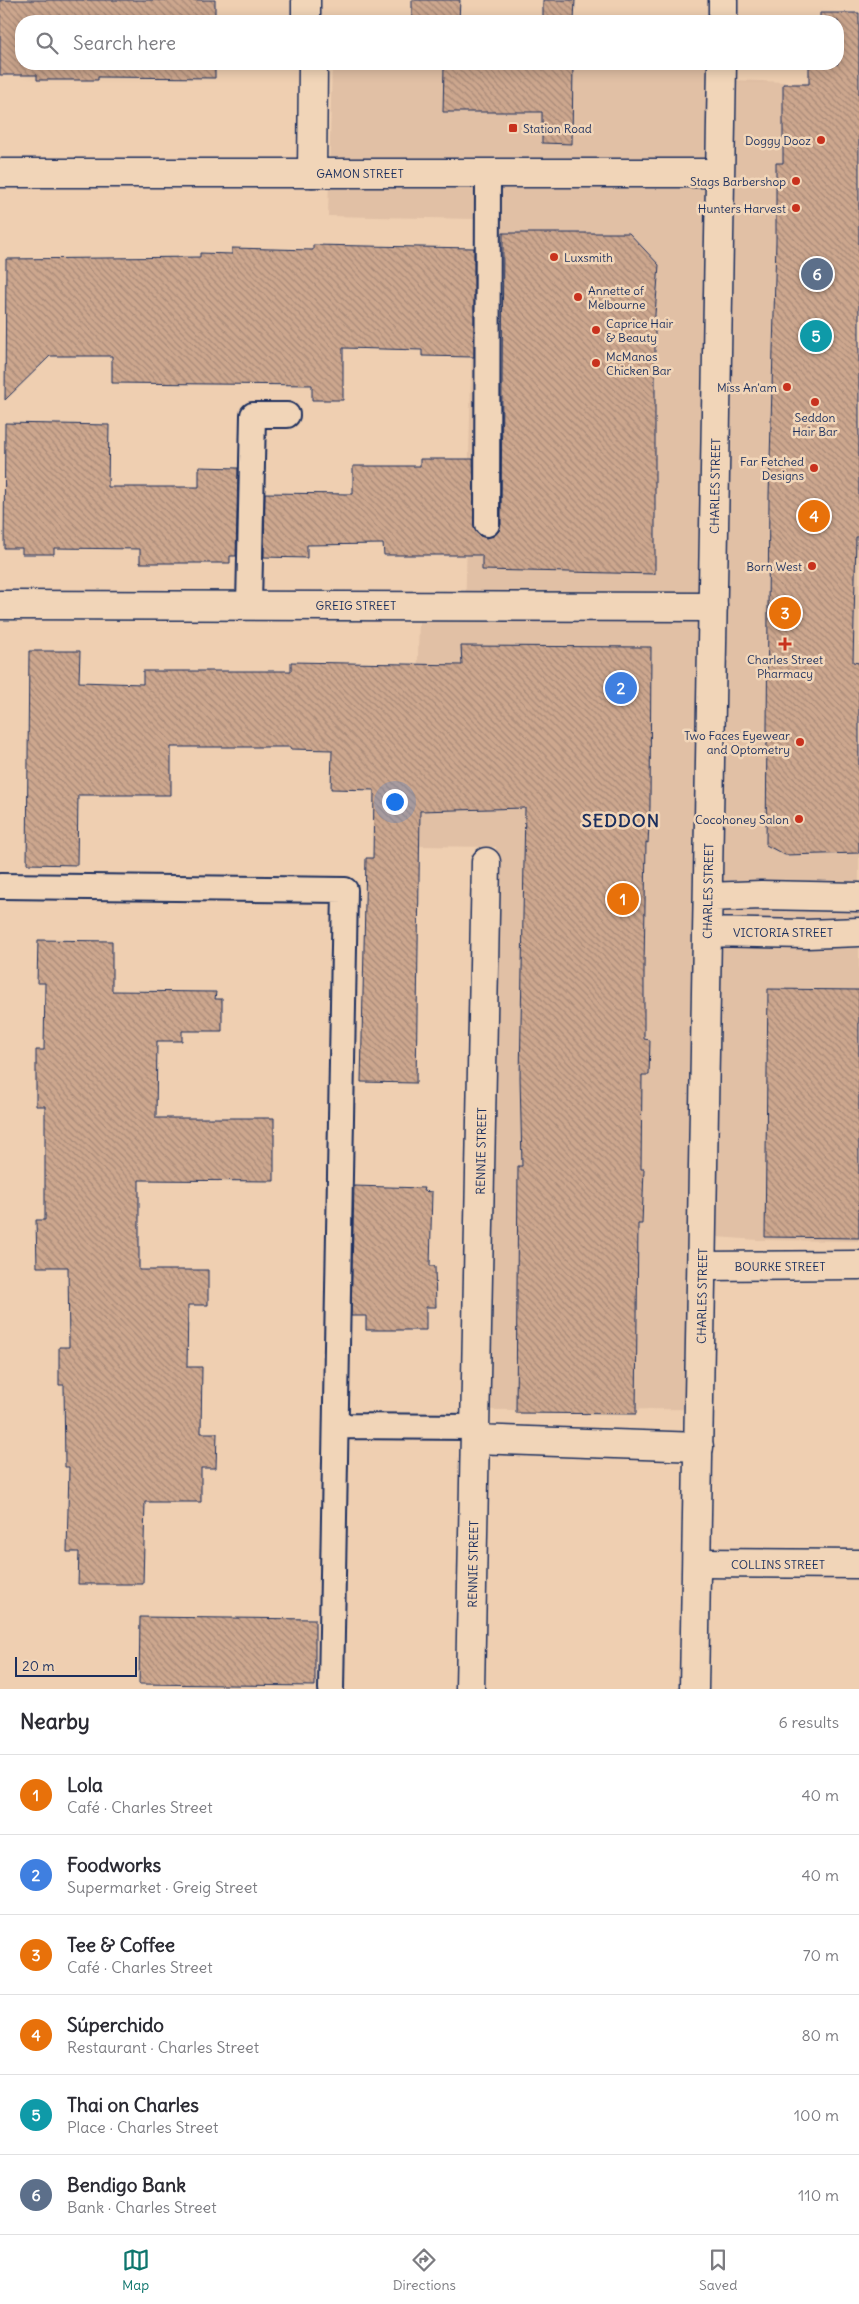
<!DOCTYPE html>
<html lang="en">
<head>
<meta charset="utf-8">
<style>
  :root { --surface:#fff; --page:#f2f2f3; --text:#2b2b33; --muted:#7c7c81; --line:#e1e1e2; --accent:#0f766e }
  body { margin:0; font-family:Delius,sans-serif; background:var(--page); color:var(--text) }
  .scale { position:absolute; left:15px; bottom:12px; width:122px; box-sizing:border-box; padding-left:5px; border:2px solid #1b2f5e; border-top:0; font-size:14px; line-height:18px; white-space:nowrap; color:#1b2f5e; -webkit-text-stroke:4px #f1d5b8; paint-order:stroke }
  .you { position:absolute; left:394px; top:801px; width:18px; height:18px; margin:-12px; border:4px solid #fff; border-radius:50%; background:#1a73e8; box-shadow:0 0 0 8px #1a73e833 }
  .badge { display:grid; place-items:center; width:32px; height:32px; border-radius:50%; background:var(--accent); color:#fff; font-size:16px; font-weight:700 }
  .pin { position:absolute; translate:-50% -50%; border:2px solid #fff; box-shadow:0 1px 5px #0006 }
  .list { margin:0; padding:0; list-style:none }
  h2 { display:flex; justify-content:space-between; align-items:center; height:65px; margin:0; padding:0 20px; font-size:21px }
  h2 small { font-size:16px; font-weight:400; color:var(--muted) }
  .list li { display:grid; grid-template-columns:32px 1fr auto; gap:15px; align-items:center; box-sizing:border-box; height:80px; padding:0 20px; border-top:1px solid var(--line) }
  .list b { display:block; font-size:19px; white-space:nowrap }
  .list p { margin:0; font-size:16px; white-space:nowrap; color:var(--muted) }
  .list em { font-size:16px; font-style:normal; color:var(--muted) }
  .icon { flex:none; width:28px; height:28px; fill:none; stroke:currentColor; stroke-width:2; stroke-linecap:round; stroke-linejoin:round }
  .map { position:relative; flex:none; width:859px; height:1689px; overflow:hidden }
  .search { position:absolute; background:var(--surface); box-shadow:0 2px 12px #0003; left:15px; right:15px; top:15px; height:55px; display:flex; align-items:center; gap:12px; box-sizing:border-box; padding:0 18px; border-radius:20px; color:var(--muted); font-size:19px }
  .sheet { height:545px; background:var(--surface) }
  nav { display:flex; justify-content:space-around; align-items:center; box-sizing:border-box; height:70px; border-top:1px solid var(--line); background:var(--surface); font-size:14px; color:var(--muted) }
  nav a { display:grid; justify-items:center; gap:2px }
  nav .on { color:var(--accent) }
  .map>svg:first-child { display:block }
  .built { fill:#e1c0a5 }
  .building { fill:url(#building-back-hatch); stroke:#1b2f5e }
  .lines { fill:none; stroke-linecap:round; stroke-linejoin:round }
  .lane-casing { stroke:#1b2f5e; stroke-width:28 }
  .street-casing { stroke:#1b2f5e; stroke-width:31 }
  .secondary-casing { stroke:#1b2f5e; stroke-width:31 }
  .lane { stroke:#f1d5b8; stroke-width:24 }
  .street { stroke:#f1d5b8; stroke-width:28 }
  .secondary { stroke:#f1d5b8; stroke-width:28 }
  .poi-dot { fill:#c8321e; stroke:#f1d5b8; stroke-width:2 }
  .labels { text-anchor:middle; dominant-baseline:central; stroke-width:5; stroke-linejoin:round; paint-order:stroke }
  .poi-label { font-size:12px; fill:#1b2f5e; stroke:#f1d5b8; text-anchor:end }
  .street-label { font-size:12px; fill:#1b2f5e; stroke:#f1d5b8 }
  .district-label { font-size:18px; font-weight:bold; letter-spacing:1px; fill:#1b2f5e; stroke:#f1d5b8 }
</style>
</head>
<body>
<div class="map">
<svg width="859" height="1689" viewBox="0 0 859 1689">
  <defs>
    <pattern id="building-back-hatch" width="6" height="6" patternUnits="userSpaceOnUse" patternTransform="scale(1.25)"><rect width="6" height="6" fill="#cda78e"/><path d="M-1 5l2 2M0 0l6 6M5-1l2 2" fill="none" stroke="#a68877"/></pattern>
  </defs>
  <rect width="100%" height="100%" fill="#efcfb1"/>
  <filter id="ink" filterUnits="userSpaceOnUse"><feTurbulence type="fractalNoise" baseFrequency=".02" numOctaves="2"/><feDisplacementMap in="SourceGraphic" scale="10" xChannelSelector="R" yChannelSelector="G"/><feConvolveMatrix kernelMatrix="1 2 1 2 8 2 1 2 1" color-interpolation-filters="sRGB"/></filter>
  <g filter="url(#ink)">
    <!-- built -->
    <path class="built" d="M 332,64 L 727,64 L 727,80 L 859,84 L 859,1241 L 758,1240 L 715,1237 L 710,1409 L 488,1410 L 496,847 L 413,846 L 419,618 L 465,617 L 475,219 L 328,216 Z"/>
    <!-- building -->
    <path class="building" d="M 0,0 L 215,0 L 215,21 L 21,21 L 21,64 L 215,64 L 215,78 L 98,77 L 98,80 L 37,80 L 37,75 L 0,75 Z
      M 412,0 L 460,0 L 459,21 L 412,21 Z
      M 543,0 L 575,0 L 574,21 L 543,21 Z
      M 820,13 L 859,13 L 859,537 L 856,537 L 853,662 L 859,663 L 859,853 L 785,855 L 766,845 L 769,496 L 776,241 L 776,163 L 783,163 L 783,84 L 809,84 L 809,64 L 838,64 L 838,21 L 820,21 Z
      M 412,64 L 573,64 L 572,144 L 542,143 L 542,112 L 443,112 L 444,67 L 412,66 Z
      M 503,233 L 629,233 L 659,265 L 655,314 L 655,574 L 482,570 L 482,555 L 384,555 L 383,544 L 307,545 L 307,558 L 264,557 L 265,493 L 353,494 L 353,466 L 420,466 L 420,459 L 473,459 L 475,530 L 480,536 L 486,538 L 493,536 L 499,531 L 501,524 Z
      M 313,245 L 474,248 L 474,357 L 422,356 L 422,350 L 343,348 L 343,400 L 312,400 L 312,385 L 112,383 L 112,356 L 50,356 L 5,400 L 6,259 L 200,257 L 200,253 L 232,254 L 232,248 L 313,250 Z
      M 5,423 L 109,425 L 108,487 L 199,487 L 199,467 L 238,468 L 236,556 L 230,556 L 230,563 L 140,563 L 140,549 L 54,548 L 54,554 L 22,554 L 22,548 L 4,548 Z
      M 461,646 L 651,647 L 650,807 L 648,843 L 646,842 L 644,967 L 644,1039 L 650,1040 L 649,1075 L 642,1075 L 641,1169 L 644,1169 L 642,1224 L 638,1224 L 636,1414 L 516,1413 L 518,1166 L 522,1166 L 520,1077 L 525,808 L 420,811 L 416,1083 L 361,1082 L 366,858 L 373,858 L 374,790 L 331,789 L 332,750 L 290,749 L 290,747 L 171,747 L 171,795 L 78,795 L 77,865 L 27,864 L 29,651 L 80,651 L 79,682 L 143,684 L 143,671 L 291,671 L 291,662 L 462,665 Z
      M 38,940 L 112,941 L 112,991 L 216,992 L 215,999 L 222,999 L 222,1031 L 182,1031 L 182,1041 L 157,1041 L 156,1118 L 274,1118 L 274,1181 L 139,1180 L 139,1270 L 208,1270 L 208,1305 L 188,1305 L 187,1367 L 202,1367 L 201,1433 L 217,1433 L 216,1468 L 201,1468 L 201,1502 L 145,1502 L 143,1584 L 78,1584 L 79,1552 L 67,1552 L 69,1467 L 65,1467 L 64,1385 L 59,1385 L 59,1347 L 69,1347 L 68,1267 L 37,1267 L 36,1220 L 45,1220 L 45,1106 L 36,1106 L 36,1050 L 44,1050 L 45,983 L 37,983 Z
      M 768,989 L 859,990 L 859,1238 L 765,1237 Z
      M 354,1186 L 424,1188 L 423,1191 L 432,1192 L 430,1266 L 435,1266 L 436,1307 L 426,1307 L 426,1330 L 366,1330 L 366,1316 L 351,1316 Z
      M 140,1617 L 315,1619 L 315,1686 L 139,1684 Z"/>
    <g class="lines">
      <!-- lane casing -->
      <g class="lane-casing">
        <path id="lane" d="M 487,524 L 488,173
          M 249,605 L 253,415 L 287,415
          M 0,886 L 345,890 L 331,1689
          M 336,1426 L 476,1427"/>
      </g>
      <!-- street casing -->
      <g class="street-casing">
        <path id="street" d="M 306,21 L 306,0
          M 312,173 L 313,64
          M 0,605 L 713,607
          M 702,1266 L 859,1265
          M 476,1439 L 699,1447
          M 697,1563 L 859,1564
          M 470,1689 L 486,862"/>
      </g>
      <!-- secondary casing -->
      <g class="secondary-casing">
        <path id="secondary" d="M 723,21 L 723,0
          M 0,173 L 720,173
          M 708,897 L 761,895 L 859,897
          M 707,932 L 807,934 L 859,932
          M 694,1689 L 722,64"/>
      </g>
      <!-- lane -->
      <use href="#lane" class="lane"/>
      <!-- street -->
      <use href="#street" class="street"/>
      <!-- secondary -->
      <use href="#secondary" class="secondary"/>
    </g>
  </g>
  <!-- markers -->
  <g class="poi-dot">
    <rect x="508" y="123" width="10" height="10" rx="2.5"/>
    <circle cx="821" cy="140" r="5"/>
    <circle cx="796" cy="181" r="5"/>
    <circle cx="796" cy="208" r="5"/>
    <circle cx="554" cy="257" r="5"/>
    <circle cx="578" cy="297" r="5"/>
    <circle cx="596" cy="330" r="5"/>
    <circle cx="596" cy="363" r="5"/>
    <circle cx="787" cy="387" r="5"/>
    <circle cx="815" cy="402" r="5"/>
    <circle cx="814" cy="468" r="5"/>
    <circle cx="812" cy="566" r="5"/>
    <path d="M782.5 636.5h5v5h5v5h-5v5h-5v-5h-5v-5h5z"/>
    <circle cx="800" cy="742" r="5"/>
    <circle cx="799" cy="819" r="5"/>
  </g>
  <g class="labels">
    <!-- poi labels -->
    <g class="poi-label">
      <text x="523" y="128" text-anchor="start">Station Road</text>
      <text x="811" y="140">Doggy Dooz</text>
      <text x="786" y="181">Stags Barbershop</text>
      <text x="786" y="208">Hunters Harvest</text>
      <text x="564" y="257" text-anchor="start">Luxsmith</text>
      <text x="588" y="290" text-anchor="start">Annette of<tspan x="588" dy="14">Melbourne</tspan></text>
      <text x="606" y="323" text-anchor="start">Caprice Hair<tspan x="606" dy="14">&amp; Beauty</tspan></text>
      <text x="606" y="356" text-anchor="start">McManos<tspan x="606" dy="14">Chicken Bar</tspan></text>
      <text x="777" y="387">Miss An'am</text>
      <text x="815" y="417" text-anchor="middle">Seddon<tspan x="815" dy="14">Hair Bar</tspan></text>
      <text x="804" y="461">Far Fetched<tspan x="804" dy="14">Designs</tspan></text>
      <text x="802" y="566">Born West</text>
      <text x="785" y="659" text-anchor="middle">Charles Street<tspan x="785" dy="14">Pharmacy</tspan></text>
      <text x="790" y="735">Two Faces Eyewear<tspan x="790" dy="14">and Optometry</tspan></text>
      <text x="789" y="819">Cocohoney Salon</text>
    </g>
    <!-- street labels -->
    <g class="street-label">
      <text x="360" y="173">GAMON STREET</text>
      <text transform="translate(715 486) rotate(-89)">CHARLES STREET</text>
      <text x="356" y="605">GREIG STREET</text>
      <text transform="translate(708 891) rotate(-89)">CHARLES STREET</text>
      <text x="783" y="932">VICTORIA STREET</text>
      <text transform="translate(481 1151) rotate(-89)">RENNIE STREET</text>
      <text x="780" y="1266">BOURKE STREET</text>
      <text transform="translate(702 1296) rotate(-89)">CHARLES STREET</text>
      <text transform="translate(473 1564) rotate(-89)">RENNIE STREET</text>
      <text x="778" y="1564">COLLINS STREET</text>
    </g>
    <!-- district labels -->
    <g class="district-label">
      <text x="621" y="820">SEDDON</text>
    </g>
  </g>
</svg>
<div class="scale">20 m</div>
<div class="you"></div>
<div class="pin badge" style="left:623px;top:899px;background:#e8710a">1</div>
<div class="pin badge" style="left:621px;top:688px;background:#3f7fe0">2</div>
<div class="pin badge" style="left:785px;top:613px;background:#e8710a">3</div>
<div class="pin badge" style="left:814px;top:516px;background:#e8710a">4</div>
<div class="pin badge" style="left:816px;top:336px;background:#0f9aa8">5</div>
<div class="pin badge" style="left:817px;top:274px;background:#5c6f8a">6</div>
<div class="search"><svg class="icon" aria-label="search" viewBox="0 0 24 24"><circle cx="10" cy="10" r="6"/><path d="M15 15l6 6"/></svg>Search here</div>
</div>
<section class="sheet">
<h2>Nearby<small>6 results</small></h2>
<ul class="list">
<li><span class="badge" style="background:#e8710a">1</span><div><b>Lola</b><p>Café · Charles Street</p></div><em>40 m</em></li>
<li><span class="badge" style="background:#3f7fe0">2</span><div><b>Foodworks</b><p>Supermarket · Greig Street</p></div><em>40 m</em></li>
<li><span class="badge" style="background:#e8710a">3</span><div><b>Tee &amp; Coffee</b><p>Café · Charles Street</p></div><em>70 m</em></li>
<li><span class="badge" style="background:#e8710a">4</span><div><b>Súperchido</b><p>Restaurant · Charles Street</p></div><em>80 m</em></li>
<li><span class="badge" style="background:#0f9aa8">5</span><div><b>Thai on Charles</b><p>Place · Charles Street</p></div><em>100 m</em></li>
<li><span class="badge" style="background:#5c6f8a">6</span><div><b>Bendigo Bank</b><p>Bank · Charles Street</p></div><em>110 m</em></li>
</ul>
</section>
<nav>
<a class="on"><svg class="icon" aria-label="map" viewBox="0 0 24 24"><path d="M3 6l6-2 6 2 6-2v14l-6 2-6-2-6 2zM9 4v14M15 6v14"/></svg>Map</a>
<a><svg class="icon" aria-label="directions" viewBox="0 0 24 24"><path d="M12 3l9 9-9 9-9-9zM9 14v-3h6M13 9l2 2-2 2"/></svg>Directions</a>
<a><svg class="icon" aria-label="saved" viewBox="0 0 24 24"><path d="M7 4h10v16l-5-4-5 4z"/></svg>Saved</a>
</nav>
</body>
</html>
